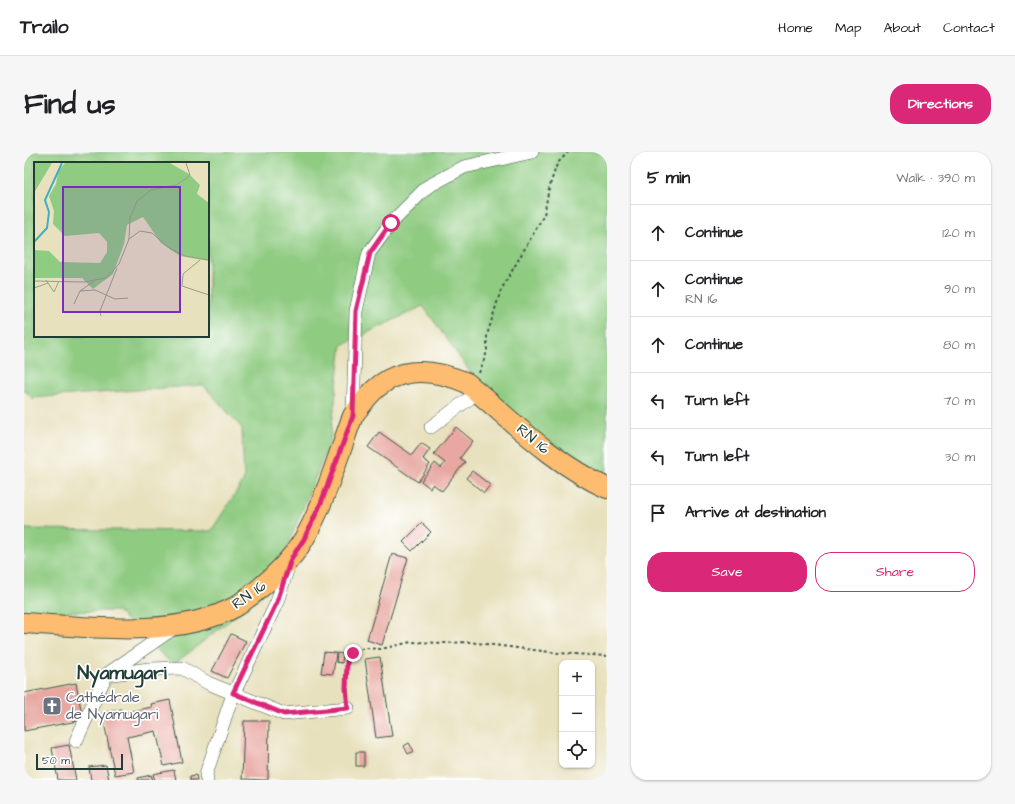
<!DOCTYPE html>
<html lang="en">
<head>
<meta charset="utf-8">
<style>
  :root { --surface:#fff; --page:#f6f6f6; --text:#202124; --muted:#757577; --line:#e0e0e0; --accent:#db2777 }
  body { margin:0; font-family:"Architects Daughter",sans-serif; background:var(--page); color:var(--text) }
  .controls { position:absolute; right:12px; bottom:12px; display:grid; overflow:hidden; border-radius:8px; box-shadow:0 1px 3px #0004 }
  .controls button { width:36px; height:36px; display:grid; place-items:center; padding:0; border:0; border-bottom:1px solid var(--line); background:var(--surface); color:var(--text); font:20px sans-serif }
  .scale { position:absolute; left:12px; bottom:10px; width:87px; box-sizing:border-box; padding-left:4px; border:2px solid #1f3d34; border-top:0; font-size:11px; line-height:14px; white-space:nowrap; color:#1f3d34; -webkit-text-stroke:3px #fff; paint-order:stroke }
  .stop { position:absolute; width:12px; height:12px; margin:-9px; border:3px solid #db2777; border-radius:50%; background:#fff }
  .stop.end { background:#db2777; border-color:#fff; box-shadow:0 1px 4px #0008 }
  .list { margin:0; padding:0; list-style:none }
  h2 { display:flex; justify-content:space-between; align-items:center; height:52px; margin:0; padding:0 16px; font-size:17px }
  h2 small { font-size:13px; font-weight:400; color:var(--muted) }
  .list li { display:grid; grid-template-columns:26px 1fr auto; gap:12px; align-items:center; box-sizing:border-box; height:56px; padding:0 16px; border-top:1px solid var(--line) }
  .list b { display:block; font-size:15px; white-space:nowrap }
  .list p { margin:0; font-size:13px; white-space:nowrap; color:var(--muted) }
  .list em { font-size:13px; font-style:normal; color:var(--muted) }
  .actions { display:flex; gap:8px; padding:12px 16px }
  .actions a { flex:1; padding:9px 0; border:1px solid var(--accent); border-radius:16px; text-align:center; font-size:14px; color:var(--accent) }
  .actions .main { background:var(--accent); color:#fff }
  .icon { flex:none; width:22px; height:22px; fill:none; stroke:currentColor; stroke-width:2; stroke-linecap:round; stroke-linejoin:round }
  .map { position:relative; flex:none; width:583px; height:628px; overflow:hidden; border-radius:16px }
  header { display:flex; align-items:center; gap:24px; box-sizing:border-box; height:56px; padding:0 20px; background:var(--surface); border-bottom:1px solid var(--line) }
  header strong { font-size:19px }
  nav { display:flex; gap:22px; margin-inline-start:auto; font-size:14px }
  .intro { display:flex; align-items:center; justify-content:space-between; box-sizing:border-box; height:96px; padding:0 24px }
  h1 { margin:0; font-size:28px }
  .button { padding:10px 18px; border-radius:16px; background:var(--accent); color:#fff; font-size:14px; font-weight:700 }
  main { display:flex; gap:24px; padding:0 24px }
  aside { flex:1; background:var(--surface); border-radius:16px; box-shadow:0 1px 3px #0004 }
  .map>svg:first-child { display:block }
  .green { fill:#8fcb81; stroke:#57845a; fill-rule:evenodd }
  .building { fill:#e8a7a1 }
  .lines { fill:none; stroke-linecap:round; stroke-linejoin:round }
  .minor-casing { stroke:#3d5649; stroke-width:14 }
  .primary-casing { stroke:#3d5649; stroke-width:22 }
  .path { stroke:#3d5649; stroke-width:2; stroke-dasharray:3 3; stroke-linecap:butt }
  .minor { stroke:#fff; stroke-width:13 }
  .primary { stroke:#fdbc70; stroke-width:20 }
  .route { stroke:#db2777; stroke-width:5 }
  .labels { text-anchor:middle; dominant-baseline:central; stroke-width:3.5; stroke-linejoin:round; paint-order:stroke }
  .street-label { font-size:15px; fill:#1f3d34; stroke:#fff }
  .worship-label { font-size:15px; fill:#5b616d; stroke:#fff; text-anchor:start }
  .district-label { font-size:19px; font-weight:bold; fill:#1f3d34; stroke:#fff }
  .inset-river { fill:none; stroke:#43aec2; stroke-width:2 }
  .inset-road { fill:none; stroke:#989f87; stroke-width:1 }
  .view { fill:#7b2cbf; fill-opacity:0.15; stroke:#7b2cbf; stroke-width:2 }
  .inset-edge { fill:none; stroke:#1f3d34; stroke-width:2 }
</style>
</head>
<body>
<header>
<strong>Trailo</strong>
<nav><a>Home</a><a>Map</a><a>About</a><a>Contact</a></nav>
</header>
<div class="intro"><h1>Find us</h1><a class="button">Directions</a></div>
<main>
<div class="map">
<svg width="583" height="628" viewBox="0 0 583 628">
  <rect width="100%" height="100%" fill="#fff"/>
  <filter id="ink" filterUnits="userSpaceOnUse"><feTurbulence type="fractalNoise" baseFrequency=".025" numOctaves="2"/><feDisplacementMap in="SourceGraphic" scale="8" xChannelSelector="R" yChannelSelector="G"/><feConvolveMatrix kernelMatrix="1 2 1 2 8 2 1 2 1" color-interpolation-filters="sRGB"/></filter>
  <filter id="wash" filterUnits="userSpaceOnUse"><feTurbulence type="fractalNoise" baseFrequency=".012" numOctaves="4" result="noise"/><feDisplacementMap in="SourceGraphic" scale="16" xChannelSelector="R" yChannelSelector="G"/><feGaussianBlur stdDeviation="0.9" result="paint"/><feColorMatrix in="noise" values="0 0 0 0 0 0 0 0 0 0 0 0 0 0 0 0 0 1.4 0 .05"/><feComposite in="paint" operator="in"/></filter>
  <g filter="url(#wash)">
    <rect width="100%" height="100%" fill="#e8e1be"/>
    <!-- green -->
    <path class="green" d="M 0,0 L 583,0 L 583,346 L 489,280 L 399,154 L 318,193 L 306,289 L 247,436 L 149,513 L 93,459 L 0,460 L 0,377 L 187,379 L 220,328 L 218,276 L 179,233 L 8,246 L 0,238 ZM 11,11 L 184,11 L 184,184 L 11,184 Z"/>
    <g id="blocks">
      <!-- building -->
      <path class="building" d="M 432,275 L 449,289 L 436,306 L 441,310 L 418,339 L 409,332 L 406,336 L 397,329 L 411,311 L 417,316 L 421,311 L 410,302 Z
        M 355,280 L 388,303 L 397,291 L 406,297 L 399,307 L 406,312 L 394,330 L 344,295 Z
        M 448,319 L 466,333 L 460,341 L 442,326 Z
        M 398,371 L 407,380 L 388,399 L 379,390 Z
        M 368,402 L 384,406 L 358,493 L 343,488 Z
        M 207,482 L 222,489 L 203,526 L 188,519 Z
        M 300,500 L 312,501 L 309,522 L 297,521 Z
        M 313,501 L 319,502 L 318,511 L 312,510 Z
        M 356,505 L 368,584 L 352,586 L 341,507 Z
        M 52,531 L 59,568 L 0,579 L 0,541 Z
        M 146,548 L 158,610 L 140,614 L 132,579 L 103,585 L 110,620 L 91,623 L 78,561 L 97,557 L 98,561 L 128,555 L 127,552 Z
        M 220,569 L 245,569 L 244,628 L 218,627 Z
        M 385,591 L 390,599 L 384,602 L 380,594 Z
        M 45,593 L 52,628 L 34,628 L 28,596 Z
        M 332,600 L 340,600 L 340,614 L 332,614 Z
        M 82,613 L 85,628 L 67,628 L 65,615 Z
        M 150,618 L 152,628 L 131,628 L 129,622 Z
        M 127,623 L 129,628 L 114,628 L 114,626 Z
        M 172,623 L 173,628 L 167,628 L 166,624 Z"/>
    </g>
  </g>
  <g filter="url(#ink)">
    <use href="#blocks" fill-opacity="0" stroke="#3d5649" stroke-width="1"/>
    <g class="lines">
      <!-- minor casing -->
      <g class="minor-casing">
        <path id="minor" d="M 329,264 L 332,159 L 345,101 L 367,71 L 403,35 L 440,15 L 508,0
          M 407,275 L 454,240
          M 82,523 L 125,517 L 158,516 L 184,531 L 260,562 L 324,556
          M 52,589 L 82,523 L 150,476
          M 183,628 L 182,622 L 208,545 L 253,450 L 265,412"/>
      </g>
      <!-- primary casing -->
      <g class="primary-casing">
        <path id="primary" d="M 0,471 C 65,475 152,487 211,455 C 217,452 221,447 226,444 C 247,428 266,410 280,387 C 297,358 307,324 319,292 C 322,283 325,273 329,264 C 331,260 335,256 338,252 C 365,214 403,214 443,231 C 487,268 530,312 583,336"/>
      </g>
      <!-- path -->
      <path class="path" d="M 455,221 L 463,200 L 463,183 L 477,138 L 520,63 L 525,36 L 533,12 L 544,0
        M 323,545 L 323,510 L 329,501 L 340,496 L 357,497 L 387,490 L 423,491 L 445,490 L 534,501 L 583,504"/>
      <!-- minor -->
      <use href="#minor" class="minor"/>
      <!-- primary -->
      <use href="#primary" class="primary"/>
    </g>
  </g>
  <g class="lines" filter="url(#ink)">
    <!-- route -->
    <path class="route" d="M 329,501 L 323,510 L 322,536 L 324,556 L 260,562 L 209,541 L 253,450 L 267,407 L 280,387 L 297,351 L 329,264 L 332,159 L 346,101 L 367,71"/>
  </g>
  <!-- icons -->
  <defs>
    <g id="church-square" transform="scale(1)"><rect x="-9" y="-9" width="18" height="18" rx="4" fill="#6b7280" stroke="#fff"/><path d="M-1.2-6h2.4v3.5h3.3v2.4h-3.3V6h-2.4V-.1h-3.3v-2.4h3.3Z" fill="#fff"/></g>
  </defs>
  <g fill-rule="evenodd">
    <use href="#church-square" x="28" y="554"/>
  </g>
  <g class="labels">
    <!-- street labels -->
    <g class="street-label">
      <text transform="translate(509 287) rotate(40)">RN 16</text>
      <text transform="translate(225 443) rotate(-35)">RN 16</text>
    </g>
    <!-- worship labels -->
    <g class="worship-label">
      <text x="42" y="545">Cathédrale<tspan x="42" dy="17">de Nyamugari</tspan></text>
    </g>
    <!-- district labels -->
    <g class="district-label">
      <text x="98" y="521">Nyamugari</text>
    </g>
  </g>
  <!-- overview -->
  <g transform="translate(10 10)">
    <rect width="175" height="175" fill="#e8e1be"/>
    <path d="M 0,1 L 18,1 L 0,31 ZM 31,1 L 136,1 L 155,12 L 166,23 L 163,32 L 175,41 L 175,99 L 146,94 L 127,81 L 109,55 L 93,63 L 90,82 L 79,112 L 59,127 L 48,116 L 0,116 L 0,88 L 15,89 L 26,100 L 66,101 L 73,90 L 73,80 L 65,71 L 31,74 L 19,62 L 20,49 L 15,34 L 22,22 L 24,10 Z" fill="#8fcb81"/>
    <path class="inset-river" d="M 0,80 L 13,66 L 15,50 L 11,38 L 28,1"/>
    <path class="inset-road" d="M 95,77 L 96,56 L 103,39 L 117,28 L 142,23 L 153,16 L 156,13 L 152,1M 166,98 L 149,112 L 148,124 L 175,133M 12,118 L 20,130 L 25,119M 0,119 L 50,120 L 72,116 L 85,102 L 95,77 L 106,69 L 118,71 L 135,86 L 151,94 L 175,98M 0,126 L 14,121M 46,129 L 61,128 L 81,137 L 94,136M 40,142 L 46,129 L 60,119M 67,154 L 66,149 L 83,106"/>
    <path class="view" d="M 29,25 L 146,25 L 146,150 L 29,150 Z"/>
    <rect width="175" height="175" class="inset-edge"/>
  </g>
</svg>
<div class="controls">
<button>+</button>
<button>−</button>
<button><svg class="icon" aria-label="locate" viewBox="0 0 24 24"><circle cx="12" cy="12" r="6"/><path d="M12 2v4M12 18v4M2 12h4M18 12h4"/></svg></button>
</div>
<div class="scale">50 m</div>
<div class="stop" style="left:367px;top:71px"></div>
<div class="stop end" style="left:329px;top:501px"></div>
</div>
<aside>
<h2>5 min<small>Walk · 390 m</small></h2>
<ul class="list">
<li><svg class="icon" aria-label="ahead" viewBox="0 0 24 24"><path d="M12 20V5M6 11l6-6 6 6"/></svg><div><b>Continue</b></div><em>120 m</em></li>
<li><svg class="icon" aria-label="ahead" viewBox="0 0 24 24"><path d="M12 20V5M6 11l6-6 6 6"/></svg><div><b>Continue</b><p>RN 16</p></div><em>90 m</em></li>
<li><svg class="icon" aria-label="ahead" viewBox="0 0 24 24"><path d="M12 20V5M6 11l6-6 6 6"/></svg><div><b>Continue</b></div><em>80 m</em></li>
<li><svg class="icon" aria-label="left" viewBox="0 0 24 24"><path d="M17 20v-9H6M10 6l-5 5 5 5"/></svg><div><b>Turn left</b></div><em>70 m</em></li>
<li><svg class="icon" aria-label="left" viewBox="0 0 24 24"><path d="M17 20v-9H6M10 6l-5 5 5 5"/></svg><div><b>Turn left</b></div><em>30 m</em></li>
<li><svg class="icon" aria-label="arrive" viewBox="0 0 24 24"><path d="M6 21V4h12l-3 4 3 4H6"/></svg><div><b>Arrive at destination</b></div></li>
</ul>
<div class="actions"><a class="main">Save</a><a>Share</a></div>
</aside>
</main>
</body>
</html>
